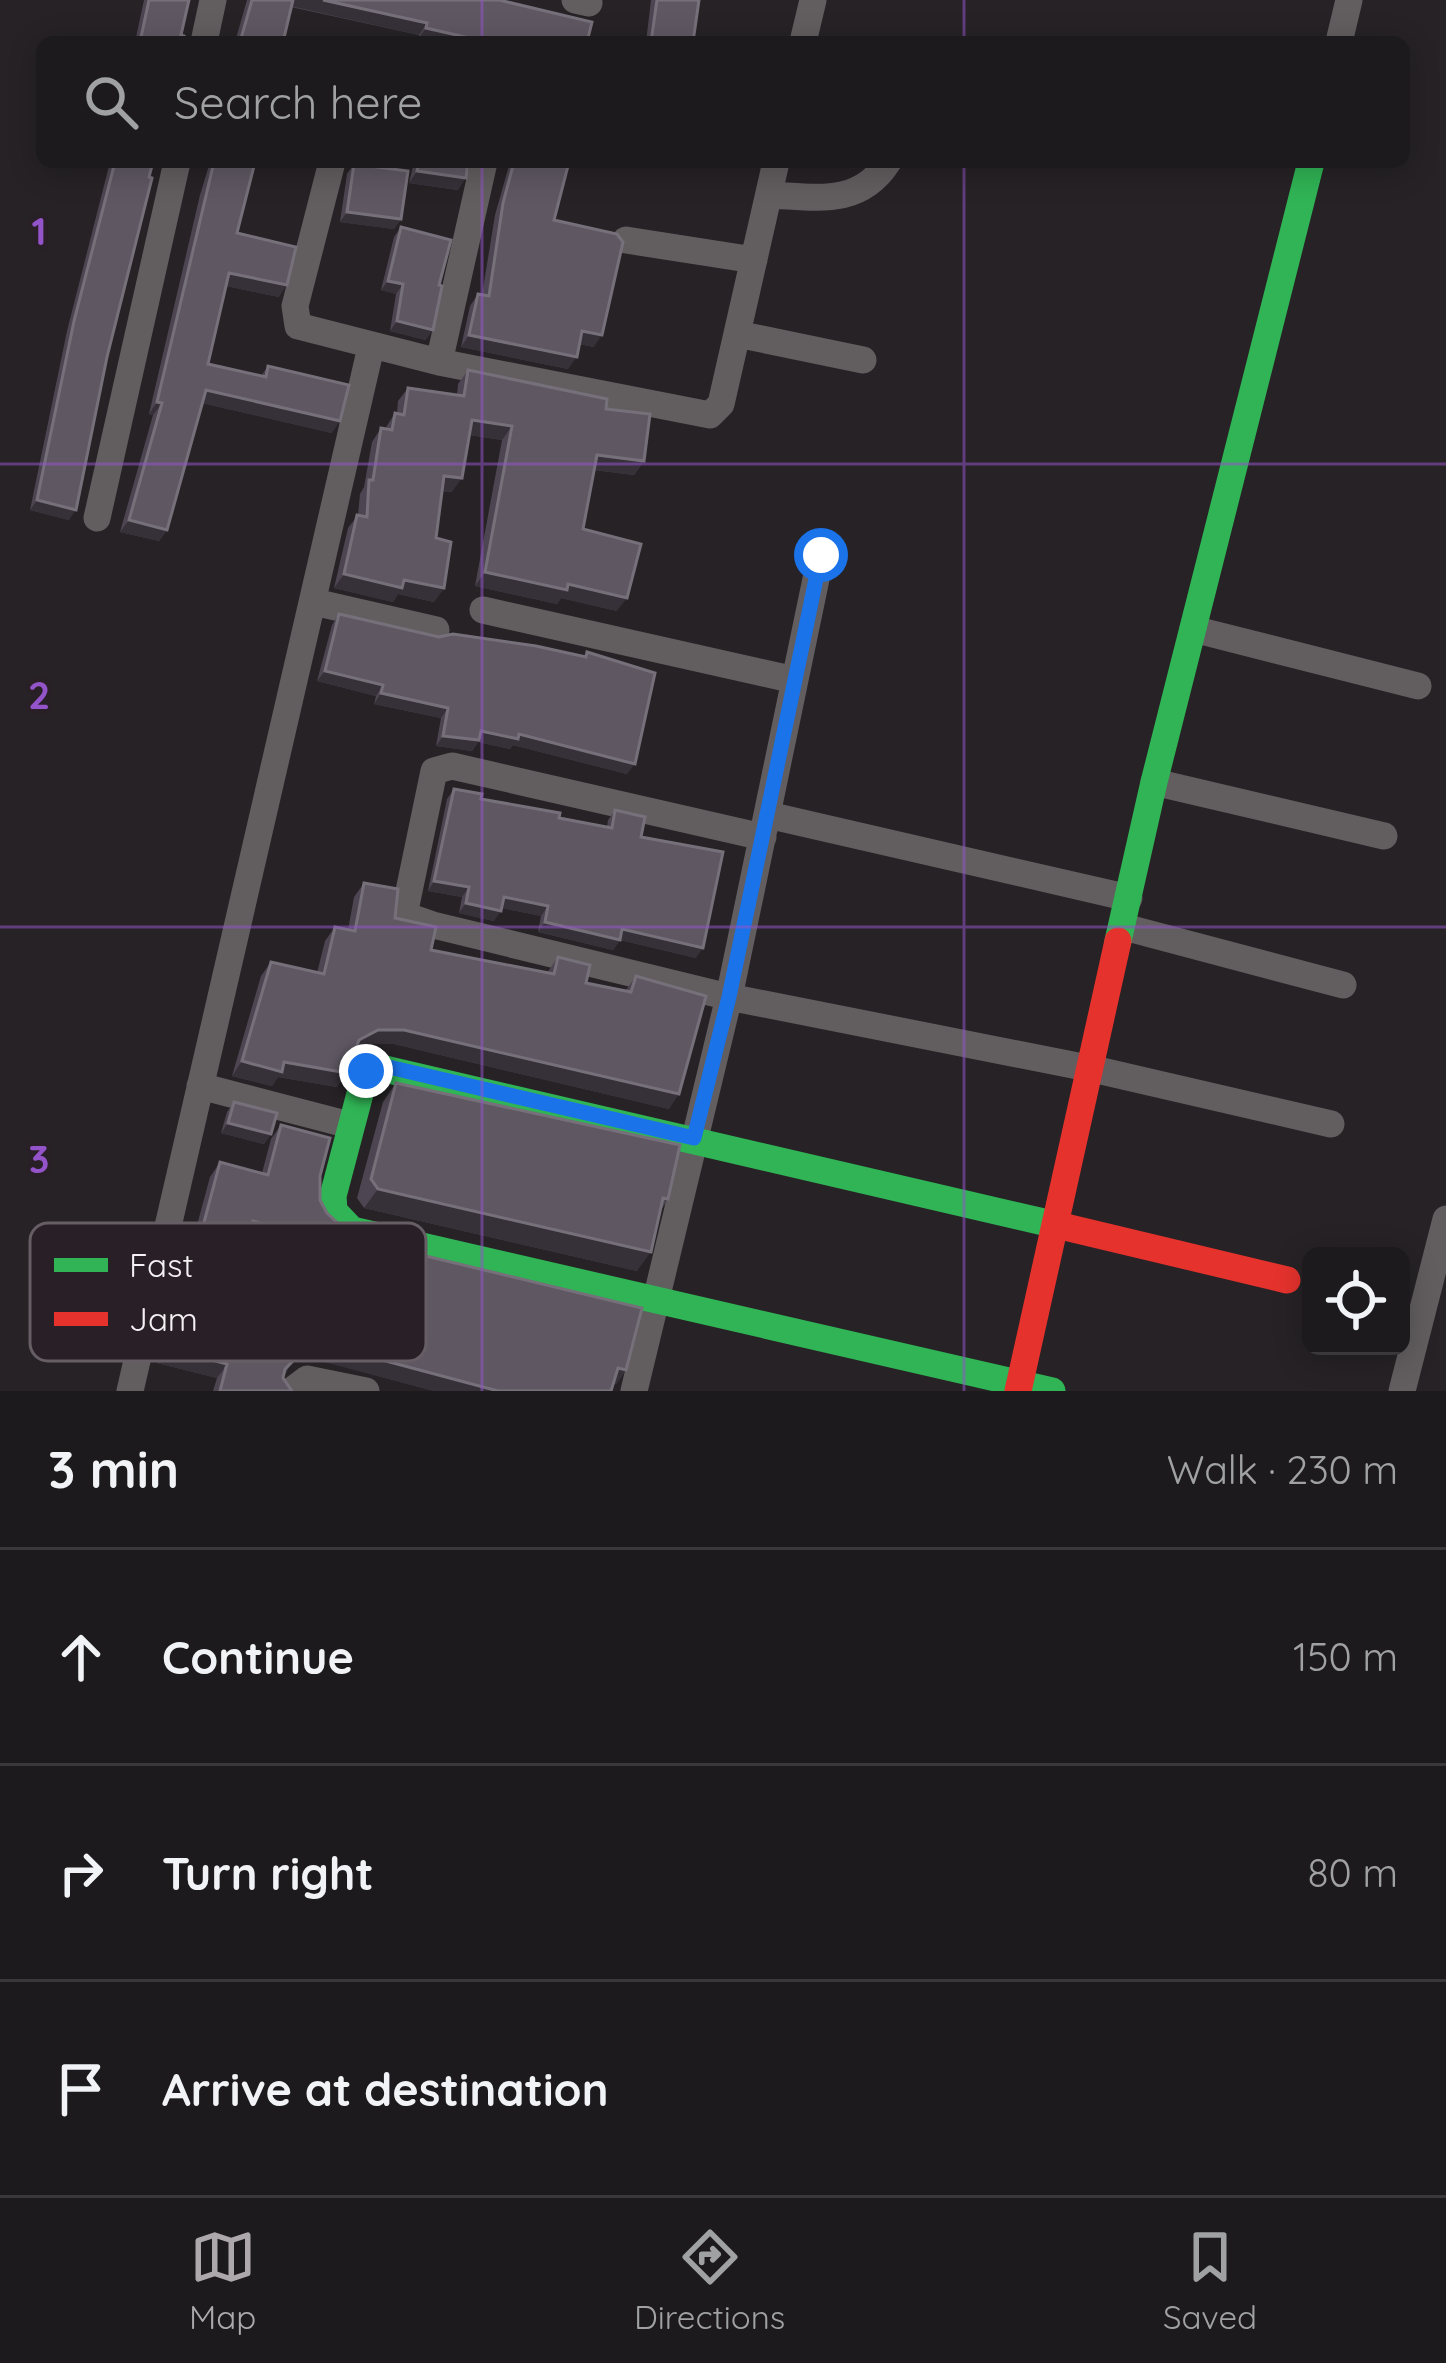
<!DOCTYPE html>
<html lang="en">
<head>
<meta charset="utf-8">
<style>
  :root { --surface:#1c1a1c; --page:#292729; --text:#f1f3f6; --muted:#a0a1a3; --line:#3a383b; --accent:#ada8ab }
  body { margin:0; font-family:Quicksand,sans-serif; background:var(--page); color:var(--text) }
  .controls { position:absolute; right:36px; bottom:36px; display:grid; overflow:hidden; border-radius:18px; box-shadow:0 6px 30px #0003 }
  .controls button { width:108px; height:108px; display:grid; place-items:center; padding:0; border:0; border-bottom:3px solid var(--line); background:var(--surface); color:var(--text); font:60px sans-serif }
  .stop { position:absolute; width:36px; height:36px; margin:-27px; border:9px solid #1a73e8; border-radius:50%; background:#fff }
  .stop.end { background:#1a73e8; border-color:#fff; box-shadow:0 3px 12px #0008 }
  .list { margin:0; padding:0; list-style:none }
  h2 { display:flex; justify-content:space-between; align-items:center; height:156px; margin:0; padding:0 48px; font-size:51px }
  h2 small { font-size:39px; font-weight:400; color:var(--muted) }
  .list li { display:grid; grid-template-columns:78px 1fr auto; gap:36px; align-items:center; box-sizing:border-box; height:216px; padding:0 48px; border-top:3px solid var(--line) }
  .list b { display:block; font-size:45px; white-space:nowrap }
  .list em { font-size:39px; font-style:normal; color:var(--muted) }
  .icon { flex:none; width:66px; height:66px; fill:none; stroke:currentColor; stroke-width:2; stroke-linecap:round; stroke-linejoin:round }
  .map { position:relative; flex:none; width:1446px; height:1391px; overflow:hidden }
  .search { position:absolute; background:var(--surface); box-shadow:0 6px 30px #0003; left:36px; right:36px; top:36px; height:132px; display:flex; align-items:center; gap:30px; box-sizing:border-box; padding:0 42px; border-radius:18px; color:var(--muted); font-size:45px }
  .sheet { height:804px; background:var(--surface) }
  nav { display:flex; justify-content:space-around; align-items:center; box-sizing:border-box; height:168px; border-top:3px solid var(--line); background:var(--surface); font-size:33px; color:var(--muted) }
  nav a { display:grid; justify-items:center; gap:6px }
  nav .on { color:var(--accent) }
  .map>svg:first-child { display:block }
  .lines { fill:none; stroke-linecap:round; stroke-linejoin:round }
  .street { stroke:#625e60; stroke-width:27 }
  .fast { stroke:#30b455; stroke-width:27 }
  .jam { stroke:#e5322d; stroke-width:27 }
  .wall { fill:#4d4652 }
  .shaded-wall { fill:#363039 }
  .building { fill:#5f5863; stroke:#76707a; stroke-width:3 }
  .route { stroke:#1a73e8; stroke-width:15 }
  .grid { fill:none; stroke:#9353c9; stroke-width:3; stroke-opacity:0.55 }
  .key { fill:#282026; stroke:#665e64; stroke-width:3 }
  .key-label { font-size:33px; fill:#f5f0f3 }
  .grid-label { font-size:39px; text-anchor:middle; font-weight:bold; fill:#9353c9; stroke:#282026; stroke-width:9; stroke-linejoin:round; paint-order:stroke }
</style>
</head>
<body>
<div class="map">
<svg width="1446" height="1391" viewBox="0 0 1446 1391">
  <rect width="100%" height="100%" fill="#262225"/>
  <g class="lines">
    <!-- street -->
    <path class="street" d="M 575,0 L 589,3
      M 204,42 L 213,0
      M 803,42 L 813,0
      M 1339,42 L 1349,0
      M 332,162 L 295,306 L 298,326 L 439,362 L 710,415 L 721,404 L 776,162
      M 769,195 C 816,197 859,207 888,162
      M 626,240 L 754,260
      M 737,334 L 863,360
      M 439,362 L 484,162
      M 97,518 L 177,162
      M 314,602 L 436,630
      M 483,610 L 795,680
      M 1193,629 L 1418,686
      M 1154,782 L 1384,836
      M 768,815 L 1129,898
      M 763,837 L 452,766 L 434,771 L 404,915 L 433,925 L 729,997 L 1093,1069 L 1331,1124
      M 1124,927 L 1343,985
      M 200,1086 L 338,1122
      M 163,1252 L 300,1282
      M 130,1391 L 371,347
      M 291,1391 L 307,1379 L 366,1391
      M 634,1391 L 729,997 L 821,555
      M 1402,1391 L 1446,1219"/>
    <!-- fast -->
    <path class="fast" d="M 1118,941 L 1154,782 L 1311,162
      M 1052,1391 L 352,1230 L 334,1211 L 333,1196 L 366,1071 L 376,1067 L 1061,1226"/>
    <!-- jam -->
    <path class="jam" d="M 1061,1226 L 1287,1280
      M 1018,1391 L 1118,941"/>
  </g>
  <!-- wall -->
  <path class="wall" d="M 144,0 L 189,0 L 181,35 L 183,42 L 135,42 Z
    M 247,0 L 499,0 L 587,42 L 426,42 L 417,40 L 419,35 L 291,7 L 283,42 L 235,42 Z
    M 651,0 L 699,0 L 693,42 L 646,42 Z
    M 110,162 L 153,162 L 69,520 L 30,510 L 67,331 Z
    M 210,162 L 254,162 L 237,233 L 279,297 L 226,286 L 208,364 L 261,376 L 268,366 L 332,433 L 202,403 L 167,530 L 159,541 L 120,532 L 153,415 L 149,414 L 200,195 Z
    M 414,162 L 468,162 L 458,190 L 409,183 Z
    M 510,162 L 572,162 L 568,167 L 554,220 L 594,347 L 579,344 L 568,369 L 461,347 L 470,306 L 478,294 L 482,295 L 495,215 Z
    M 354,164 L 401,219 L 394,229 L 340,222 L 347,174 Z
    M 401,227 L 426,340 L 390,331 L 396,294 L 381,290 L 394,237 Z
    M 468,370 L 606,409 L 644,461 L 634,475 L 594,470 L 583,529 L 617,611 L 561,598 L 557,604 L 475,586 L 502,440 L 469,435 L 452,492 L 442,491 L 436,538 L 444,588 L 434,602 L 398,594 L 393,602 L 334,588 L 348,528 L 358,515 L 360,494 L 364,487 L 372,442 L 381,428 L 385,429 L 395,413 L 397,413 L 398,401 L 408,388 L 457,395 L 458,384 Z
    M 339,614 L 439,637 L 584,657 L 587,652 L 627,774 L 513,745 L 510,749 L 478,742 L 472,751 L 436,746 L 441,718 L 374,704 L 376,696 L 317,681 L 332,625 Z
    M 454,789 L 481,799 L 607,827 L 608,820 L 615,810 L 641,837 L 696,958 L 620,940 L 613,950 L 538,932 L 541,916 L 502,908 L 494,921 L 459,913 L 462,897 L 428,891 L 447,799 Z
    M 364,883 L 395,918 L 431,950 L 547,973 L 558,957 L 586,983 L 626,990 L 636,976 L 669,1109 L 394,1044 L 368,1044 L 355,1051 L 337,1087 L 278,1077 L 272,1086 L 232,1076 L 261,976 L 271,962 L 317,973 L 325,941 L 335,927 L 348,930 L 354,897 Z
    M 396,1083 L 668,1199 L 661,1210 L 637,1271 L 364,1208 L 357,1198 L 383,1102 Z
    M 234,1102 L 271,1134 L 264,1144 L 221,1133 L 227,1112 Z
    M 281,1125 L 320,1176 L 320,1200 L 327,1213 L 355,1239 L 626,1370 L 616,1384 L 613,1384 L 611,1391 L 434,1391 L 296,1354 L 283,1378 L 292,1391 L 213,1391 L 217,1378 L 157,1363 L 164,1335 L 174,1321 L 178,1322 L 188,1276 L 198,1262 L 238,1285 L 304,1301 L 316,1283 L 312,1269 L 316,1254 L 249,1237 L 239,1250 L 193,1240 L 210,1177 L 220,1162 L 262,1173 L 271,1139 Z"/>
  <!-- shaded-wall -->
  <path class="shaded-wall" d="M 290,0 L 323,0 L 427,23 L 419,35 L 286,5 Z
    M 426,28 L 470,38 L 467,42 L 426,42 L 417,40 Z
    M 417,171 L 466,178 L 458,190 L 409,183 Z
    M 347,212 L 401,219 L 394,229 L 340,222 Z
    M 229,273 L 287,285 L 279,297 L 221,285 Z
    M 388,281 L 403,284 L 396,294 L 381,290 Z
    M 397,321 L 433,330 L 426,340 L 390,331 Z
    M 582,331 L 602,335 L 594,347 L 574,343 Z
    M 469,335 L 577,357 L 568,369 L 461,347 Z
    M 206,390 L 340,421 L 332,433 L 198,402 Z
    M 157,402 L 162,403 L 153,415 L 149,414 Z
    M 472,420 L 512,426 L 502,440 L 462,434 Z
    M 597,455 L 644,461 L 634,475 L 587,469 Z
    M 444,476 L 462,478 L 452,492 L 434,489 Z
    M 37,500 L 76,510 L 69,520 L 30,510 Z
    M 129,520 L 167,530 L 159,541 L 120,532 Z
    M 485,572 L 568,584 L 627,598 L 617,611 L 561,598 L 557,604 L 475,586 Z
    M 344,574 L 404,580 L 444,588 L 434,602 L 398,594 L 393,602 L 334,588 Z
    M 325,671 L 383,685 L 376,696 L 317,681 Z
    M 381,693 L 448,708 L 441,718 L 374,704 Z
    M 481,731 L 519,734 L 635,764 L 627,774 L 513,745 L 510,749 L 478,742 L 472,751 L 436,746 L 443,736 Z
    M 434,881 L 469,887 L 462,897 L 428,891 Z
    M 504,897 L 548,906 L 541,916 L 497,907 Z
    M 466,903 L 501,911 L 494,921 L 459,913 Z
    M 545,922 L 622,929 L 703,948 L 696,958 L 620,940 L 613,950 L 538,932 Z
    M 378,1030 L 404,1030 L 679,1094 L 669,1109 L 394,1044 L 368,1044 L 349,1054 L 359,1040 Z
    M 242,1061 L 284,1062 L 347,1073 L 337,1087 L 278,1077 L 272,1086 L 232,1076 Z
    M 228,1123 L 271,1134 L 264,1144 L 221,1133 Z
    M 378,1189 L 651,1252 L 637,1271 L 364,1208 Z
    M 253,1221 L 326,1240 L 316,1254 L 249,1237 L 239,1250 L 193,1240 L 203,1226 Z
    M 300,1338 L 498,1391 L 434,1391 L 290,1353 Z
    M 167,1348 L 227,1364 L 217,1378 L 157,1363 Z
    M 618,1368 L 626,1370 L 616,1384 L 608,1382 Z"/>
  <!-- building -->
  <path class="building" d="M 149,0 L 189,0 L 181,35 L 184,36 L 183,42 L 140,42 Z
    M 252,0 L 293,0 L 283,42 L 240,42 Z
    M 323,0 L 499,0 L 592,22 L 587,42 L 469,42 L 470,38 L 426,28 L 427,23 Z
    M 657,0 L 699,0 L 693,42 L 651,42 Z
    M 115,162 L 153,162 L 149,177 L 152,178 L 107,357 L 76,510 L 37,500 L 74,321 Z
    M 214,162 L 255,162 L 237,233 L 296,247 L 287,285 L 229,273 L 208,364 L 266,377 L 268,366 L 349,385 L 340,421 L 206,390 L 167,530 L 129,520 L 162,403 L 157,402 Z
    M 419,162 L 468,162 L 466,178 L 417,171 Z
    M 514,162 L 569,162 L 554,220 L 617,234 L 623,242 L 602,335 L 582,331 L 577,357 L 469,335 L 478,294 L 489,296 L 503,203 Z
    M 354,164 L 408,171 L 401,219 L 347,212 Z
    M 401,227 L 451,240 L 439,285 L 442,286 L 433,330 L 397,321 L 403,284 L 388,281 Z
    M 468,370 L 607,399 L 606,409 L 650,414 L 644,461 L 597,455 L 583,529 L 641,544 L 627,598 L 568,584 L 567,590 L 485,572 L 512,426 L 472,420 L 462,478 L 444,476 L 436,538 L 451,542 L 444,588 L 404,580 L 402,588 L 344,574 L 357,515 L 367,517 L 369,480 L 373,480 L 381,428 L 392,430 L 395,413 L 404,415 L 408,388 L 464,396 Z
    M 339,614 L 439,637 L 453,634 L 536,646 L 586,657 L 587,652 L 655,673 L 635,764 L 519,734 L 518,739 L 481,731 L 479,740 L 443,736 L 448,708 L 381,693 L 383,685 L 325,671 Z
    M 454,789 L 482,794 L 481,799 L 560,813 L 559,818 L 612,828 L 615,810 L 645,817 L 641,837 L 723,852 L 703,948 L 622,929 L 620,940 L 545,922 L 548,906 L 504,897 L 501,911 L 466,903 L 469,887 L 434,881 Z
    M 364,883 L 398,889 L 395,918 L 436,927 L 431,950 L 554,974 L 558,957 L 590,965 L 586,983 L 631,992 L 636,976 L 706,996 L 679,1094 L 404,1030 L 378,1030 L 359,1040 L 347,1073 L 284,1062 L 282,1072 L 242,1061 L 271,962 L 324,974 L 335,927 L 355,931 Z
    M 396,1083 L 680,1145 L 668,1199 L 663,1198 L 651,1252 L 378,1189 L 371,1179 Z
    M 234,1102 L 277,1113 L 271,1134 L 228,1123 Z
    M 281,1125 L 330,1138 L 320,1176 L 320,1200 L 327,1213 L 355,1239 L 642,1308 L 626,1370 L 618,1368 L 611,1391 L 498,1391 L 300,1338 L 295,1359 L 285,1369 L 283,1378 L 292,1391 L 220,1391 L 227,1364 L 167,1348 L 174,1321 L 185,1324 L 198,1262 L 242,1271 L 238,1285 L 310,1303 L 314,1285 L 327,1273 L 322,1255 L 326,1240 L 253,1221 L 249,1236 L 203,1226 L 220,1162 L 268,1175 Z"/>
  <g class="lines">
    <!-- route -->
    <path class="route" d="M 366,1071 L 376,1066 L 393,1068 L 694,1138 L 729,997 L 821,555"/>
  </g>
  <!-- grid -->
  <path class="grid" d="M 482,0 L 482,42M 964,0 L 964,42M 482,162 L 482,1391M 964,162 L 964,1391M 0,464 L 1446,464M 0,927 L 1446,927"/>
  <!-- legend -->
  <rect x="30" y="1223" width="396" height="138" rx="18" class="key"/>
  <rect x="54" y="1258" width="54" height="14" fill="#30b455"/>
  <rect x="54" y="1312" width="54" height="14" fill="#e5322d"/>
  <g class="key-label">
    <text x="129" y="1277">Fast</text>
    <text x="129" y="1331">Jam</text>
  </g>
  <g class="grid-label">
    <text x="39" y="245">1</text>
    <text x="39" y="709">2</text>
    <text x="39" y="1173">3</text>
  </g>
</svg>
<div class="controls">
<button><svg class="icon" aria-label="locate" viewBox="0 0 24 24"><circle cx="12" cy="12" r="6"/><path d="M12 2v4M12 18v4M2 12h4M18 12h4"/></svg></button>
</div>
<div class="stop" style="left:821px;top:555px"></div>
<div class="stop end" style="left:366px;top:1071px"></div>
<div class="search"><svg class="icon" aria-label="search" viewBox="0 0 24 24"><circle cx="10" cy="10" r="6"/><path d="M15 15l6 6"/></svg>Search here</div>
</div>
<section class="sheet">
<h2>3 min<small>Walk · 230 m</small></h2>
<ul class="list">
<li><svg class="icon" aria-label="ahead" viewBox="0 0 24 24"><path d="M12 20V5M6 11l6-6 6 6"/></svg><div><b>Continue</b></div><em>150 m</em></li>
<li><svg class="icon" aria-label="right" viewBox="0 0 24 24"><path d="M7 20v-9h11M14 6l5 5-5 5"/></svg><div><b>Turn right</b></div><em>80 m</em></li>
<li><svg class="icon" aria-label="arrive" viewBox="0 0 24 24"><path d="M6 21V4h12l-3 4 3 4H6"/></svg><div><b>Arrive at destination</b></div></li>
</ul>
</section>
<nav>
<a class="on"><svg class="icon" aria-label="map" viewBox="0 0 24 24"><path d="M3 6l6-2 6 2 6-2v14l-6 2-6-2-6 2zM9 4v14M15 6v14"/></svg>Map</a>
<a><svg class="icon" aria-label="directions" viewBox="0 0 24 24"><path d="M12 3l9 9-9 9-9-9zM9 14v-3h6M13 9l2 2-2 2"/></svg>Directions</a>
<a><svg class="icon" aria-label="saved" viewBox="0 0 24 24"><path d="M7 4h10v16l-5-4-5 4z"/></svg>Saved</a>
</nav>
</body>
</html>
